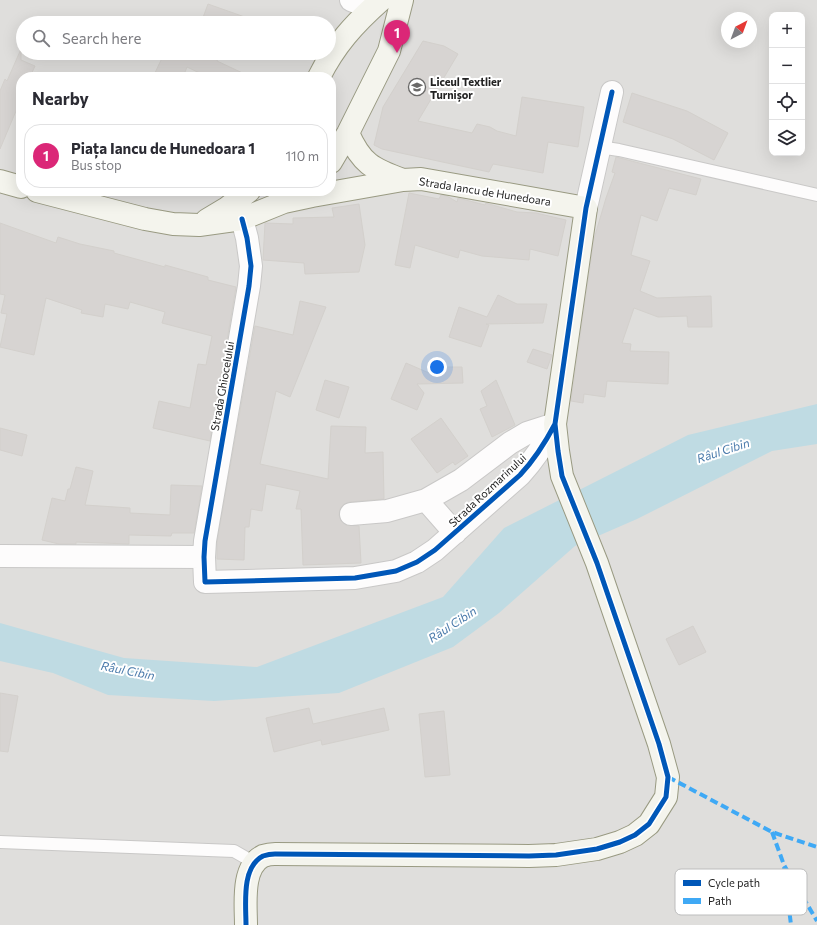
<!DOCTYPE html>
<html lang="en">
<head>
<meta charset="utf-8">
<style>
  :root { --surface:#fff; --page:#f7f7f7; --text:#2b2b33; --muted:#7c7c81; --line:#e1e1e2; --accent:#db2777 }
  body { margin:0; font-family:Commissioner,sans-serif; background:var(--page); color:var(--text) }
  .controls { position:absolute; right:12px; top:12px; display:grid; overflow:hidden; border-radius:8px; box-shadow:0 4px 16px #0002 }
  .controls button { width:36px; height:36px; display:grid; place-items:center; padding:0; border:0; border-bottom:1px solid var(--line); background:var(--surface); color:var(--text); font:20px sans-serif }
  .compass { position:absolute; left:721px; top:12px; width:36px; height:36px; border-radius:50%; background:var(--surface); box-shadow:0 4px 16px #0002; rotate:41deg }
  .you { position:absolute; left:437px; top:367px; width:14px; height:14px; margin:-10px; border:3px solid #fff; border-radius:50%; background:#1a73e8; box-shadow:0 0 0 6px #1a73e833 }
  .badge { display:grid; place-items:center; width:26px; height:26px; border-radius:50%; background:var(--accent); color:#fff; font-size:13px; font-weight:700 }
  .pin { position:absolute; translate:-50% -33px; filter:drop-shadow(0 1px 2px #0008) }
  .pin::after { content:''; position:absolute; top:21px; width:14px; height:12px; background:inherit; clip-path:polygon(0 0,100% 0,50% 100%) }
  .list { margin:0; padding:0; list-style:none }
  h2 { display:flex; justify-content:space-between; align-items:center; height:52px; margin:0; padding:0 16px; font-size:17px }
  h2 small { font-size:13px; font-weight:400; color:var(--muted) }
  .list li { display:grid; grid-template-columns:26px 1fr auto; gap:12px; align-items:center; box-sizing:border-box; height:64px; margin:0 8px 8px; padding:0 8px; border:1px solid var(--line); border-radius:16px }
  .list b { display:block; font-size:15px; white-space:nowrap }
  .list p { margin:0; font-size:13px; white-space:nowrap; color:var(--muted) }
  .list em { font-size:13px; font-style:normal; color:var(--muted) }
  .icon { flex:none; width:22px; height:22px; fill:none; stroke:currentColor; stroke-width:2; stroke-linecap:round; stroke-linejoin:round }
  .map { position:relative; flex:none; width:817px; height:925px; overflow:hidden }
  .search { position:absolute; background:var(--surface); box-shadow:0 4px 16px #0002; left:16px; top:16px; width:320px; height:44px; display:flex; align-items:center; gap:10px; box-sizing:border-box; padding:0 14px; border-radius:22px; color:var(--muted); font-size:15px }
  .panel { position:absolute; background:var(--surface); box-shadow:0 4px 16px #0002; left:16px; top:72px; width:320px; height:124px; border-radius:16px }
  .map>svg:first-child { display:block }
  .residential { fill:#dfdedc; fill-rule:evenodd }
  .water { fill:#bfdbe3 }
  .building { fill:#d7d4d2; stroke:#d3d0cc }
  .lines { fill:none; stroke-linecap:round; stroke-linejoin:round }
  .lane-casing { stroke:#c9c8c7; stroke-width:14 }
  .street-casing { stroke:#c9c8c7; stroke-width:24 }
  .secondary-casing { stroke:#999a82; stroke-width:24 }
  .lane { stroke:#fdfcfc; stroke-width:12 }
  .street { stroke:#fdfcfc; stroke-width:22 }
  .secondary { stroke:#f4f4ed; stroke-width:22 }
  .quiet { stroke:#3fa9f5; stroke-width:4; stroke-dasharray:8 4; stroke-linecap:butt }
  .cycleway-casing { stroke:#fff; stroke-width:8 }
  .cycleway { stroke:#0057b8; stroke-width:5 }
  .labels { text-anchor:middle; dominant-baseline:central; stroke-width:4; stroke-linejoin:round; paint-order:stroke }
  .poi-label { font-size:11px; font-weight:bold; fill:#222; stroke:#fff; text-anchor:start }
  .street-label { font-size:11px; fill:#222; stroke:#fff }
  .water-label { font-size:12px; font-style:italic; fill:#4a7aab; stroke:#fff }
  .key { fill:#fff; stroke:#bdbdbd; stroke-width:1 }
  .key-label { font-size:11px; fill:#222 }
</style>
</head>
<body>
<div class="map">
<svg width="817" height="925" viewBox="0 0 817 925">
  <rect width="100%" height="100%" fill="#f0eeeb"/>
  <!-- residential -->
  <path class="residential" d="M 0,0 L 817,0 L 817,925 L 0,925 ZM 772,15 L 802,15 L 802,153 L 772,153 ZM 727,18 L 751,18 L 751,42 L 727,42 ZM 23,23 L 329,23 L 329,53 L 23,53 ZM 21,77 L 331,77 L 331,191 L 21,191 Z"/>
  <!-- water -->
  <path class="water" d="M 817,404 L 817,444 L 772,451 L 637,519 L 575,546 L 499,613 L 453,647 L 339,693 L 214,701 L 108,695 L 53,673 L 0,661 L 0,623 L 124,658 L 257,667 L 443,597 L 504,528 L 688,435 Z"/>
  <!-- building -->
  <path class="building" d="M 208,4 L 256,21 L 256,23 L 201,23 Z
    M 423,41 L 444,46 L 458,54 L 418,121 L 472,133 L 477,124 L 490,127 L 497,131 L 516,136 L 522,97 L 584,107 L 578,147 L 548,142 L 543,173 L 493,164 L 489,172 L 382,149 L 374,145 L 383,107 Z
    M 21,49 L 21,60 L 35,66 L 30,77 L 21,77 L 21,99 L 0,149 L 0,91 L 5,79 L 7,81 Z
    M 157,53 L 219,53 L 217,61 L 251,77 L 208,77 L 187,67 L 183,77 L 153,77 L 163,56 Z
    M 632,93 L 687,111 L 728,133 L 714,160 L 673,139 L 623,122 Z
    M 616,157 L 701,179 L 696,195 L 669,188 L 657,221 L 641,215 L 631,255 L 650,261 L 640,291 L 657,298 L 711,296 L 712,327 L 688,327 L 687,316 L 658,317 L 634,308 L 622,343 L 631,344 L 630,351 L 669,352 L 668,384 L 607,381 L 605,397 L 584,394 L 583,403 L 571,401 L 594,239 L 606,198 L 615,173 L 612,172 Z
    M 409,193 L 439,199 L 441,195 L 447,196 L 457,202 L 458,198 L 485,205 L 486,203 L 489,204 L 517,212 L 536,213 L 566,220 L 558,256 L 530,249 L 529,260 L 482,256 L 460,250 L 458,258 L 415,245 L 410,268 L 395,265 Z
    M 359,204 L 365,245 L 359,272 L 305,274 L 304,263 L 263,260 L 265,223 L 293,224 L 293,218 L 334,217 L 332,208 Z
    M 0,223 L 56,243 L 58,237 L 80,244 L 114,251 L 114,253 L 165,267 L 165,265 L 208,277 L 208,280 L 236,287 L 210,441 L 153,428 L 159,401 L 190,408 L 198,364 L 206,365 L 212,336 L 162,323 L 165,312 L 130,302 L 128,309 L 105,304 L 103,317 L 81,313 L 82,310 L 46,298 L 34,355 L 0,347 L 7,314 L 1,313 L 5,295 L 0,294 Z
    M 498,295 L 517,304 L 547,304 L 543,323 L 486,324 L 489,325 L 481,347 L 449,337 L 459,307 L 487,317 Z
    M 300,301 L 326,307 L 290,397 L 276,391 L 260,464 L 328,479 L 331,426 L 366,427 L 365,453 L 383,452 L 384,499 L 350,502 L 344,504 L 340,509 L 339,515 L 341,521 L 346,525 L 359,526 L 361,563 L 303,565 L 301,509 L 296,509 L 300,491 L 266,484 L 262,511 L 251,509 L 249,527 L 245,527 L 244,560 L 217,559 L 217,542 L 255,326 L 293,335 Z
    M 533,349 L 552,355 L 547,369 L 527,362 Z
    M 406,363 L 436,376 L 436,367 L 462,367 L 463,383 L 417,384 L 424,393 L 417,410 L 391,399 Z
    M 325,380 L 349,387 L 339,418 L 316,410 Z
    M 496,380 L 515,425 L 492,437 L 480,409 L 487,406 L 481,391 Z
    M 441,418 L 468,456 L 455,465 L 453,462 L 437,473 L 411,439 Z
    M 0,428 L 27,435 L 22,456 L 0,450 Z
    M 76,467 L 93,471 L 85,505 L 130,508 L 130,513 L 170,515 L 171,485 L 202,486 L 194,533 L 172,533 L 171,536 L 129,535 L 129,544 L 76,542 L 76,544 L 59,544 L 42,540 L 52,498 L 65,501 L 68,489 L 70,489 Z
    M 693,626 L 706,652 L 679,665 L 666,639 Z
    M 0,693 L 18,696 L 8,752 L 0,751 Z
    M 309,708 L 313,724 L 384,708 L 389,730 L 322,745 L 321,740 L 274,752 L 266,718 Z
    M 444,711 L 450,775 L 425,777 L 419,714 Z"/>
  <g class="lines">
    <!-- lane casing -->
    <g class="lane-casing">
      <path id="lane" d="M 599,147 L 619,150 L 817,195
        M 0,842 L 234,851 L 255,863"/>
    </g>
    <!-- street casing -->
    <g class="street-casing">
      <path id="street" d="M 351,0 L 371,8
        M 586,208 L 612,92
        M 242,219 L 247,238 L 251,266 L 249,286 L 205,541 L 204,557 L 205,582 L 355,578 L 396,571 L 417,562 L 435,550 L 520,475 C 535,459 545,443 555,424
        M 426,500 L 455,533
        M 351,514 L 387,511 L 426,500 L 461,480 L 510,443 L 527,433 L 555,424
        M 0,556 L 204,557"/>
    </g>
    <!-- secondary casing -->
    <g class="secondary-casing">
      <path id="secondary" d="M 319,77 C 335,45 354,24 381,0
        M 348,133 C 361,163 372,169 403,180
        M 331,162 L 348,133 L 389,51 L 402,0
        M 0,181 L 21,187
        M 37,191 L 145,219 L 173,224 L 199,225 L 242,219 L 284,202 L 312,196 L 403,180 L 421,179 L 586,208 L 555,424 L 558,451 L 562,476 L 597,563 L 659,744 L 668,777 L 666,797 L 649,824 L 635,835 L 620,842 L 597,849 L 556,855 L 529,856 L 275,854 C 271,854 266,855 263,856 C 241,867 246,905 246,925
        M 207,220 L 227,208 L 249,191"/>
    </g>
    <!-- lane -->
    <use href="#lane" class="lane"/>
    <!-- street -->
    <use href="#street" class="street"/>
    <!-- secondary -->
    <use href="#secondary" class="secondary"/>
    <!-- quiet -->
    <path class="quiet" d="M 668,777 L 772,832 L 817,847
      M 772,832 L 784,865 L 817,921
      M 784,867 L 791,925"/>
    <!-- cycleway casing -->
    <g class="cycleway-casing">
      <path id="cycleway" d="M 242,219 L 247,238 L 251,266 L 249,286 L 205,541 L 204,557 L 205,582 L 355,578 L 396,571 L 417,562 L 435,550 L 520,475 C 535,459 545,443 555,424 L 586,208 L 612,92
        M 246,925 C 246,905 241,867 263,856 C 266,855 271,854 275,854 L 529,856 L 556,855 L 597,849 L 620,842 L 635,835 L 649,824 L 666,797 L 668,777 L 659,744 L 597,563 L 562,476 L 558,451 L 555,424"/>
    </g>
    <!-- cycleway -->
    <use href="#cycleway" class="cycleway"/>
  </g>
  <!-- icons -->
  <defs>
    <g id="school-ring" transform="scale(0.9)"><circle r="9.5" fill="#fff" stroke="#6a6968" stroke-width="1.5"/><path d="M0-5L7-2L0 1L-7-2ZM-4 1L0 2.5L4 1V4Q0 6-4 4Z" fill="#6a6968"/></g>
  </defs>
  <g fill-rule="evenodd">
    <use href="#school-ring" x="417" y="87"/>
  </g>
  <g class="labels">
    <!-- poi labels -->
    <g class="poi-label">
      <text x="430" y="81">Liceul Textlier<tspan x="430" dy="13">Turnișor</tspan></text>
    </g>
    <!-- street labels -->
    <g class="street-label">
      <text transform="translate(485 191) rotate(9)">Strada Iancu de Hunedoara</text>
      <text transform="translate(222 386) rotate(-80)">Strada Ghiocelului</text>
      <text transform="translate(487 490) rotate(-43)">Strada Rozmarinului</text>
    </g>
    <!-- water labels -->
    <g class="water-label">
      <text transform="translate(723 450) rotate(-18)">Râul Cibin</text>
      <text transform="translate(452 624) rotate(-33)">Râul Cibin</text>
      <text transform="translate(128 670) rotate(11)">Râul Cibin</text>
    </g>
  </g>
  <!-- legend -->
  <rect x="675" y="869" width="132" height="46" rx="6" class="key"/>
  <rect x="683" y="880" width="18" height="6" fill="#0057b8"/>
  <rect x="683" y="898" width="18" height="6" fill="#3fa9f5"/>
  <g class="key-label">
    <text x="708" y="887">Cycle path</text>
    <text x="708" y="905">Path</text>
  </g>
</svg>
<div class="controls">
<button>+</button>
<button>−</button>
<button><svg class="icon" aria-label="locate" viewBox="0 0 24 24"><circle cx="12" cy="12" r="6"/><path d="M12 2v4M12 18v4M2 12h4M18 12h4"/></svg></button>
<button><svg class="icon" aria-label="layers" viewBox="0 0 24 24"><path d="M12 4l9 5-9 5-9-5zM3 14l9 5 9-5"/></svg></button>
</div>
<svg class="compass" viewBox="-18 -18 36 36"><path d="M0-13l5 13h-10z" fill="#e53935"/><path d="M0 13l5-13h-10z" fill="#7c7c81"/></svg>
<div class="you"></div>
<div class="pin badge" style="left:397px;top:53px">1</div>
<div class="search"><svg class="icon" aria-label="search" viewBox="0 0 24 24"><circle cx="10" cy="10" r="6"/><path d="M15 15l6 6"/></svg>Search here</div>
<section class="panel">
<h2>Nearby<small></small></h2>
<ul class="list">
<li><span class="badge">1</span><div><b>Piața Iancu de Hunedoara 1</b><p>Bus stop</p></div><em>110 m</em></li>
</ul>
</section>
</div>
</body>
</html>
